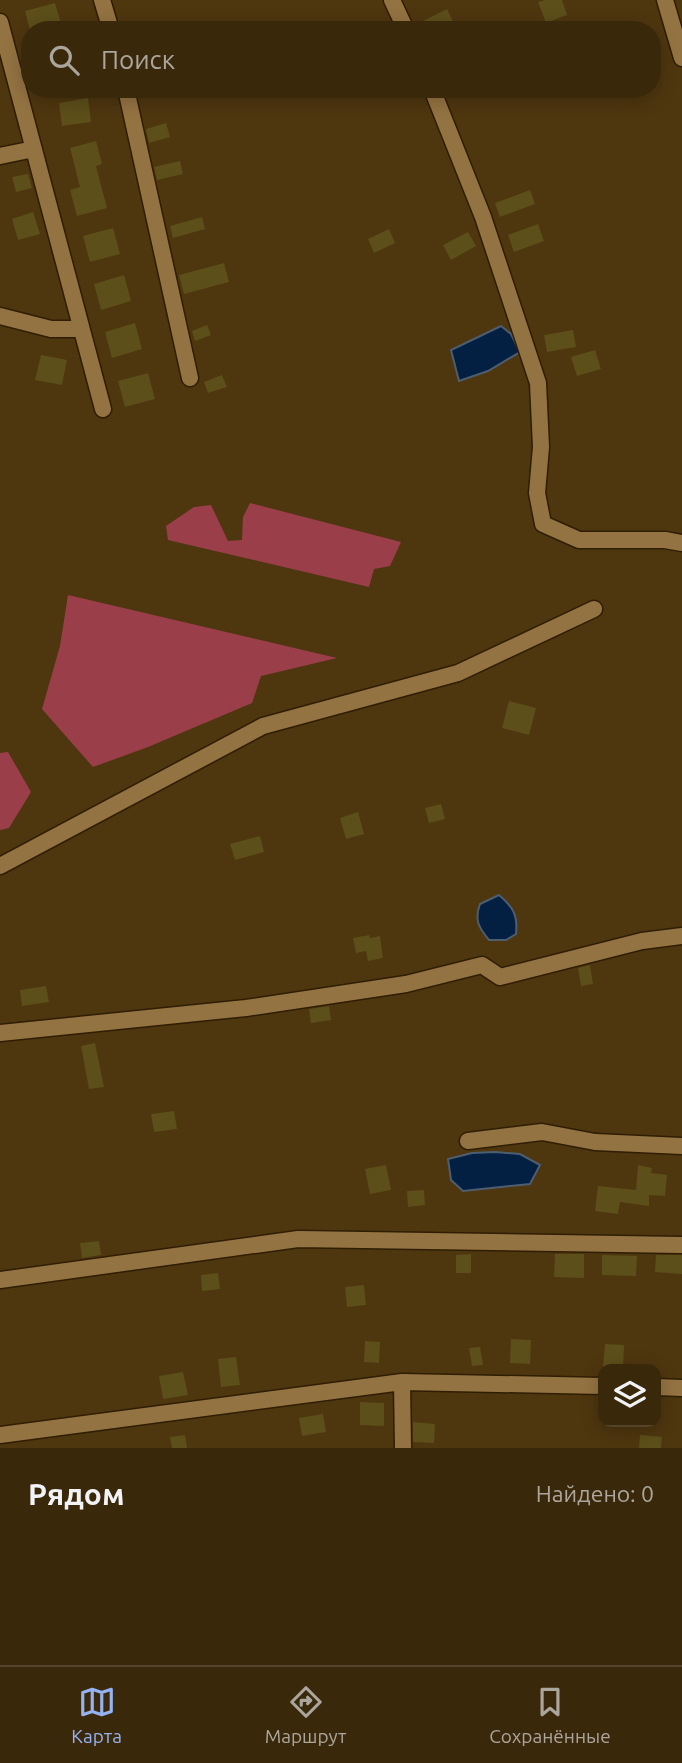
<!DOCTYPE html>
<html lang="ru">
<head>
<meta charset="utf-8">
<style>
  :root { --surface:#3a280b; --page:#413014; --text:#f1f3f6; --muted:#aba69d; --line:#54442c; --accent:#95b2f1 }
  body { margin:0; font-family:Ubuntu,sans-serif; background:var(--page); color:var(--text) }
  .controls { position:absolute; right:21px; bottom:21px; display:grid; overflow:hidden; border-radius:14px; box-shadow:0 4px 18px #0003 }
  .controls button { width:63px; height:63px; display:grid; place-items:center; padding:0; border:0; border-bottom:2px solid var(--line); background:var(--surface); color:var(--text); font:35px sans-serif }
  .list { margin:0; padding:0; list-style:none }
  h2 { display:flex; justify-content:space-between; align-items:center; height:91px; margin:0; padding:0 28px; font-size:30px }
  h2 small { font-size:23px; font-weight:400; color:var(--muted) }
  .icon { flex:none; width:38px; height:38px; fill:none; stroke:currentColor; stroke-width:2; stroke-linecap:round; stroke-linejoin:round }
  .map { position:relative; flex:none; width:682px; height:1448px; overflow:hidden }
  .search { position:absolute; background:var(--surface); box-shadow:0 4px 18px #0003; left:21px; right:21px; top:21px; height:77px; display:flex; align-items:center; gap:18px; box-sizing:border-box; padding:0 24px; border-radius:28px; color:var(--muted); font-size:26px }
  .sheet { height:217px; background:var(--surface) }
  nav { display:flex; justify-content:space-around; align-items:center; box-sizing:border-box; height:98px; border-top:2px solid var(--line); background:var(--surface); font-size:19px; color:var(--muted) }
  nav a { display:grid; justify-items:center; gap:4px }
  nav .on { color:var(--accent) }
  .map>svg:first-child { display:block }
  .forest { fill:#9a3f4a }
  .water { fill:#031f41; stroke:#4e5e71; stroke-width:2 }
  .building { fill:#5c4f1a }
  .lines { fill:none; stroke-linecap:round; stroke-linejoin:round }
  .minor-casing { stroke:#2f1e04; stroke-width:19 }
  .minor { stroke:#947342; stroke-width:16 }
</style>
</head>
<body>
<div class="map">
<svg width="682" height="1448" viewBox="0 0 682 1448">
  <rect width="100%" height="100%" fill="#4e360f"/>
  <!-- forest -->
  <path class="forest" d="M 250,503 L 401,542 L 390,566 L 374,569 L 369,587 L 168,540 L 166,526 L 194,507 L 211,505 L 228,541 L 242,540 L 243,517 Z
    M 68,595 L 337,658 L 261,676 L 252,703 L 148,747 L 93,767 L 42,709 L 60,646 Z
    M 8,752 L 31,792 L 9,828 L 0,830 L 0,753 Z"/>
  <!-- water -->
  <path class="water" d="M 501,326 L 511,334 L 520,352 L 488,371 L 459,381 L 451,350 Z
    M 499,895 C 513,907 518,915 516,934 L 506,940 L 489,940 C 479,928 474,920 480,904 Z
    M 495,1152 L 520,1154 L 540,1165 L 530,1184 L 463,1191 L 451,1180 L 448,1159 L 472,1153 Z"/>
  <!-- building -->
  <path class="building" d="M 545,0 L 562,0 L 567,15 L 546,23 L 538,2 Z
    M 55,3 L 63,30 L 30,30 L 25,11 Z
    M 447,9 L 457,30 L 427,30 L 423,21 Z
    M 88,98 L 91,122 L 62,126 L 59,103 Z
    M 166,123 L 170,137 L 149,143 L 146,129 Z
    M 96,141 L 102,164 L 96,166 L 107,208 L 77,216 L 70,190 L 80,187 L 70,148 Z
    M 180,161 L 183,174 L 157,180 L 154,167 Z
    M 28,174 L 32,188 L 16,192 L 12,177 Z
    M 530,190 L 535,204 L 500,217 L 495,203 Z
    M 33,212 L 40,234 L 18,240 L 12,219 Z
    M 202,217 L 205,229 L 173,238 L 170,226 Z
    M 538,224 L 544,241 L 514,252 L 508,235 Z
    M 113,228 L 120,254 L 90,262 L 83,236 Z
    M 389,229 L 395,243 L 374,253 L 368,239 Z
    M 468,232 L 476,246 L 451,260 L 443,245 Z
    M 224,263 L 229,282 L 184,294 L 179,275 Z
    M 124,275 L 131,301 L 101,310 L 94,284 Z
    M 135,323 L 142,349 L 112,358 L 105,332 Z
    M 207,325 L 211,335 L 195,341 L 192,331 Z
    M 573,330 L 576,347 L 547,352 L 544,335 Z
    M 595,350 L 601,369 L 577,376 L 571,357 Z
    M 41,355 L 67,360 L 62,385 L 35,380 Z
    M 148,373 L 155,399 L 125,407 L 118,381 Z
    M 222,375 L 227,387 L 208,393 L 204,382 Z
    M 509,701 L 536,708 L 529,735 L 502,728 Z
    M 441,804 L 445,819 L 429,823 L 425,808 Z
    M 358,812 L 364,834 L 346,839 L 340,818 Z
    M 260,836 L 264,852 L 235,860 L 230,844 Z
    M 369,935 L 370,938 L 380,936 L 383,958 L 368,961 L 366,951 L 356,953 L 353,938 Z
    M 590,965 L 593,984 L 581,986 L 578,968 Z
    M 46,986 L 49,1002 L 22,1006 L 20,990 Z
    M 329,1006 L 331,1020 L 311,1023 L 309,1009 Z
    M 95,1043 L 104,1087 L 89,1089 L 81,1046 Z
    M 174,1111 L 177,1129 L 154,1132 L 151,1114 Z
    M 386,1165 L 391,1190 L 370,1194 L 365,1169 Z
    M 638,1165 L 652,1168 L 651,1173 L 667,1175 L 665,1196 L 649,1195 L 649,1206 L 620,1202 L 618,1214 L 595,1211 L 598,1186 L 636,1190 Z
    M 424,1190 L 425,1205 L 408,1207 L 407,1191 Z
    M 99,1241 L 101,1255 L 82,1258 L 80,1243 Z
    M 471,1254 L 471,1273 L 456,1273 L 456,1255 Z
    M 555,1254 L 584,1254 L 584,1278 L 554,1277 Z
    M 602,1255 L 637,1256 L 636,1276 L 602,1275 Z
    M 656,1255 L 682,1255 L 682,1274 L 655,1272 Z
    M 218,1273 L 220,1289 L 202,1291 L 201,1275 Z
    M 364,1285 L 366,1305 L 347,1307 L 345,1287 Z
    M 511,1339 L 531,1340 L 530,1364 L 510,1363 Z
    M 365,1341 L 380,1342 L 379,1363 L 364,1362 Z
    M 605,1344 L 624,1345 L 623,1368 L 603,1367 Z
    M 480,1347 L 483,1365 L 472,1366 L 469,1348 Z
    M 236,1357 L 240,1385 L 221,1387 L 218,1359 Z
    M 183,1372 L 188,1395 L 163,1399 L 159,1376 Z
    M 360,1402 L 384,1403 L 384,1426 L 360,1425 Z
    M 323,1414 L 326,1432 L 302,1436 L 299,1418 Z
    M 413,1422 L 435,1424 L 434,1443 L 413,1442 Z
    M 185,1435 L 187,1448 L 172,1448 L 170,1437 Z
    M 640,1435 L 662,1437 L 661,1448 L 639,1448 Z"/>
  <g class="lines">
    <!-- minor casing -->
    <g class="minor-casing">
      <path id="minor" d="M 102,0 L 111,30
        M 392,0 L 406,30
        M 665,0 L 682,58
        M 0,22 L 103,409
        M 126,89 L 190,378
        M 432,89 L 483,217 L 538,383 L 541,447 L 537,493 L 543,524 L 579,540 L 665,540 L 682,543
        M 0,156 L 34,149
        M 0,316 L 51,329 L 81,329
        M 0,866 L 263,726 L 458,673 L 594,609
        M 0,1033 L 246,1008 L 406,984 L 482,965 L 500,977 L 642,941 L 682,936
        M 468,1141 L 542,1132 L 595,1142 L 682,1146
        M 0,1280 L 298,1239 L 682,1245
        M 402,1382 L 403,1448
        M 656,1387 L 682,1388
        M 0,1435 L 402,1382 L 603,1386"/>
    </g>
    <!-- minor -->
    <use href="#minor" class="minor"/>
  </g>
</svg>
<div class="controls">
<button><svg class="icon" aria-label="layers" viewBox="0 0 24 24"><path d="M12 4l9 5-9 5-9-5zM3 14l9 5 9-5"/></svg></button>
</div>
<div class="search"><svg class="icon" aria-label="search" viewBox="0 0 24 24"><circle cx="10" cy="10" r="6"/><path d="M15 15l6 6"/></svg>Поиск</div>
</div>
<section class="sheet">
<h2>Рядом<small>Найдено: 0</small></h2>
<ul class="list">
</ul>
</section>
<nav>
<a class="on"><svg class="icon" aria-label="map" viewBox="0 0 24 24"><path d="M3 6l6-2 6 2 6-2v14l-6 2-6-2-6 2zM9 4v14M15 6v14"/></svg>Карта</a>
<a><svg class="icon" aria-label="directions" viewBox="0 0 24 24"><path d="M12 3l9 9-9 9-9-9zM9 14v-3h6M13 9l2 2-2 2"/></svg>Маршрут</a>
<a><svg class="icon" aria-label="saved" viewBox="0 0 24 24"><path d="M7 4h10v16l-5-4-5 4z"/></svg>Сохранённые</a>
</nav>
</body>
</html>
